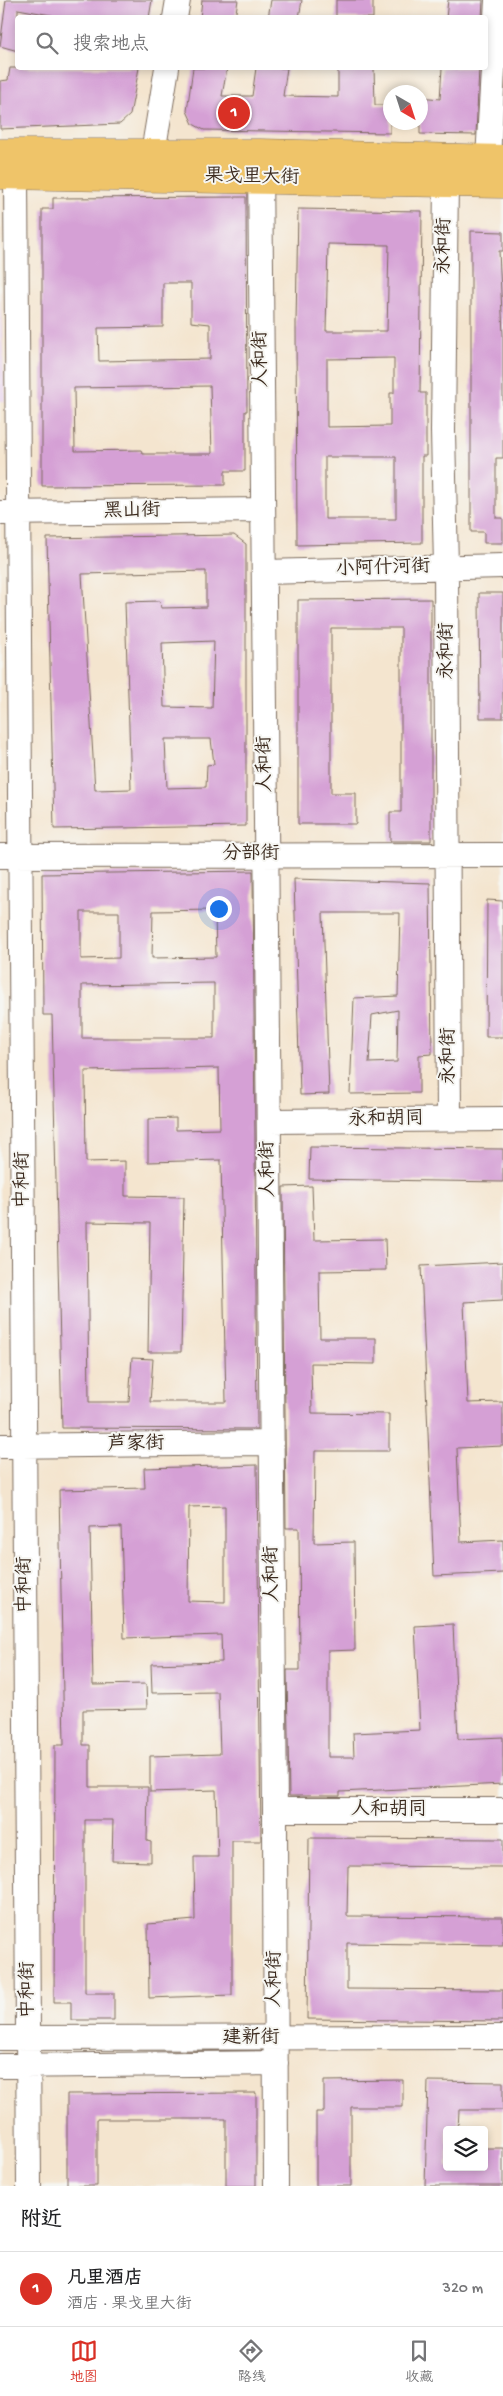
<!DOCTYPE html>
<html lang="zh">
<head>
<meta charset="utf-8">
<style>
  :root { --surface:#fff; --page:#f2f2f2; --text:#202124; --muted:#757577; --line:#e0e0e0; --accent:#d93025 }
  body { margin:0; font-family:"Gochi Hand","LXGW WenKai TC",sans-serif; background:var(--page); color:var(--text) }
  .controls { position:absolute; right:15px; bottom:15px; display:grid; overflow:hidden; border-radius:5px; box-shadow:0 2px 8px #0003 }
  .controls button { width:45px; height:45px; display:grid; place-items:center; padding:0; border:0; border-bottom:1px solid var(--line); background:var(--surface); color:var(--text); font:25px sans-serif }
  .compass { position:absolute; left:383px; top:85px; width:45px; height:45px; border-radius:50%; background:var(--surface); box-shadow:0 2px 8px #0003; rotate:141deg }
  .you { position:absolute; left:218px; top:908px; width:18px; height:18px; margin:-12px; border:4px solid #fff; border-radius:50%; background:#1a73e8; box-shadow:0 0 0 8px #1a73e833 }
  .badge { display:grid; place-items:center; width:32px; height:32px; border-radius:50%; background:var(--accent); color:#fff; font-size:16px; font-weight:700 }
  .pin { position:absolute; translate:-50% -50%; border:2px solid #fff; box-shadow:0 1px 5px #0006 }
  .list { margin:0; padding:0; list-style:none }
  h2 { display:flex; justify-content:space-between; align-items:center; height:65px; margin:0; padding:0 20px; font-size:21px }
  h2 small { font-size:16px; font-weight:400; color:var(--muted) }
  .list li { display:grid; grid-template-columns:32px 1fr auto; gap:15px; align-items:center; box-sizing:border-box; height:75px; padding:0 20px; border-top:1px solid var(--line) }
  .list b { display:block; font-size:19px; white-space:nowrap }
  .list p { margin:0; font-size:16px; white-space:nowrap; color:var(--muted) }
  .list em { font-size:16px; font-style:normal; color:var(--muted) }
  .icon { flex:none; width:28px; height:28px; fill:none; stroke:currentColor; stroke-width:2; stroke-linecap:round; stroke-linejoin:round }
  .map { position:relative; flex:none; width:503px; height:2186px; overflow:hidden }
  .search { position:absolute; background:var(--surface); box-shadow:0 2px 8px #0003; left:15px; right:15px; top:15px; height:55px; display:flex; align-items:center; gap:12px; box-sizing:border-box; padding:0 18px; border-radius:5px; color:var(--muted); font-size:19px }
  .sheet { height:140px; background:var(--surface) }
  nav { display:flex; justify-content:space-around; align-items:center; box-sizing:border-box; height:70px; border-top:1px solid var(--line); background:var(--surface); font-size:14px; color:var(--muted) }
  nav a { display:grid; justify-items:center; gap:2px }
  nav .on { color:var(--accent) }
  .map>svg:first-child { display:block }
  .built { fill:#e8d2ee }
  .building { fill:#d5a0d5; fill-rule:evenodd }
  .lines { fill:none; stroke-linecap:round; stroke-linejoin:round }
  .minor-casing { stroke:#7c6b5c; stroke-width:26 }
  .major-casing { stroke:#7c6b5c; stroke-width:29 }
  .minor { stroke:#fff; stroke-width:24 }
  .major { stroke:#efc469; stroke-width:28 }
  .labels { text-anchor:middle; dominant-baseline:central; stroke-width:4; stroke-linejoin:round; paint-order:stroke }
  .street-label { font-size:19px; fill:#3b2a1e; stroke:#f6f6f2 }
</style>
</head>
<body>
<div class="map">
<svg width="503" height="2186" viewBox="0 0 503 2186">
  <rect width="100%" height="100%" fill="#f6f6f2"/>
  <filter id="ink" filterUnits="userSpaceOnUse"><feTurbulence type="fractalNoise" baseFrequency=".02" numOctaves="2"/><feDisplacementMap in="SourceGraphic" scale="10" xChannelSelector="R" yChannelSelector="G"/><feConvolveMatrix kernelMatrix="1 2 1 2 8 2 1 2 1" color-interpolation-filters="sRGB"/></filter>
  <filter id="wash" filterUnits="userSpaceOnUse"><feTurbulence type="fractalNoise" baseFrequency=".0096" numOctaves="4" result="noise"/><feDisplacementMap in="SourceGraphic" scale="20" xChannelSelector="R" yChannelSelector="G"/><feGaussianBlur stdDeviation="1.12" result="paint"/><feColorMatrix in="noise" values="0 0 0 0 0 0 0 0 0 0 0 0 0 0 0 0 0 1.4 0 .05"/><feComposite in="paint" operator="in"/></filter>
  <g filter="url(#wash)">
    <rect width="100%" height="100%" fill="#f4e5cf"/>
    <!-- built -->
    <path class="built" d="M 0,288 L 5,401 L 0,401 Z"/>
    <g id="blocks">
      <!-- building -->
      <path class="building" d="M 6,0 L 152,0 L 149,18 L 67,18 L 18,9 L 18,51 L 0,46 Z
        M 202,0 L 238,0 L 235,18 L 200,18 Z
        M 271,0 L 302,0 L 299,18 L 268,18 Z
        M 336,0 L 373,0 L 373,18 L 336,18 Z
        M 448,0 L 483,0 L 482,18 L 446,18 Z
        M 10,68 L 139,68 L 130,115 L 120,124 L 0,129 L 0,81 L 8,80 Z
        M 193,68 L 227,68 L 222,96 L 252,96 L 256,68 L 287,68 L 283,96 L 338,97 L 338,68 L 374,68 L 375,105 L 390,105 L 390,133 L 204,130 L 193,124 L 187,111 Z
        M 442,68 L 479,68 L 476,135 L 420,134 L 420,97 L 440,99 Z
        M 246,197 L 247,411 L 245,411 L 245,471 L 225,471 L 225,485 L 42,486 L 42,209 L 53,209 L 53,198 ZM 163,283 L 191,283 L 191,322 L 210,324 L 210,359 L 99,361 L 98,328 L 163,327 ZM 210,386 L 212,454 L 143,454 L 141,450 L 75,451 L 74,388 Z
        M 298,209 L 422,211 L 420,393 L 426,393 L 426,456 L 422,456 L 422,543 L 297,545 L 296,323 ZM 328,244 L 389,245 L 387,331 L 326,331 ZM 394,358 L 394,393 L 390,393 L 390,426 L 327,427 L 327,359 ZM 325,457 L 396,457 L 396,519 L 325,519 Z
        M 471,231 L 503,232 L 503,251 L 499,251 L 503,334 L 503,458 L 496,458 L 496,518 L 503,518 L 503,543 L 484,543 L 484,532 L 471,532 Z
        M 234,535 L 246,544 L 246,826 L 54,829 L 47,538 ZM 206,571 L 206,607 L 161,608 L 160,601 L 125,602 L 131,789 L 95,790 L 82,574 ZM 214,641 L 212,708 L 164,707 L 162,643 ZM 165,739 L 211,739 L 214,764 L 207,765 L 206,787 L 167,788 Z
        M 479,593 L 503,593 L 503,718 L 480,718 Z
        M 431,599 L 431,841 L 390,841 L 390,812 L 401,812 L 401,628 L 331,628 L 331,793 L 356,793 L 356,824 L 298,824 L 298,600 Z
        M 253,871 L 257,1429 L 62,1428 L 52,1015 L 43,1015 L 42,874 ZM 215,910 L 216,957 L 152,958 L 153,911 ZM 81,912 L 119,912 L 119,958 L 81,959 ZM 214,983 L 214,1038 L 82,1038 L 82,985 ZM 219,1068 L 220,1129 L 176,1130 L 176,1118 L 148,1119 L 148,1162 L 221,1160 L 226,1402 L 150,1402 L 153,1359 L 132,1358 L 129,1402 L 89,1402 L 87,1222 L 150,1223 L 148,1352 L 181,1352 L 184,1197 L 125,1196 L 125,1161 L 86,1162 L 85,1071 Z
        M 294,879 L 430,883 L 432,1054 L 419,1055 L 419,1093 L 350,1094 L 354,998 L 398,996 L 400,913 L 323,913 L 329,1094 L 300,1095 ZM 398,1010 L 397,1062 L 369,1063 L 372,1015 Z
        M 487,900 L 503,901 L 503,1037 L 486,1037 Z
        M 310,1147 L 503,1149 L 503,1182 L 309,1179 Z
        M 312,1186 L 314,1240 L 385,1239 L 386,1270 L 319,1271 L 320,1338 L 376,1338 L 376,1364 L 311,1363 L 312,1413 L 389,1414 L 389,1451 L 315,1451 L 314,1543 L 354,1542 L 355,1650 L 328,1651 L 328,1757 L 354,1757 L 353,1733 L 420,1730 L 415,1626 L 453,1624 L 458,1739 L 503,1737 L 503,1784 L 340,1792 L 340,1796 L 289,1796 L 287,1670 L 300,1670 L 299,1528 L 286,1528 L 283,1187 Z
        M 503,1262 L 503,1300 L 464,1302 L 468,1403 L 503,1402 L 503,1446 L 457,1448 L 461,1542 L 503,1540 L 503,1573 L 434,1576 L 421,1266 Z
        M 257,1465 L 261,1841 L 232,1841 L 232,1995 L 149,1998 L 148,1924 L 195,1920 L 194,1857 L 218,1857 L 216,1790 L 150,1792 L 150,1756 L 220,1754 L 218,1692 L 152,1693 L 151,1664 L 222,1662 L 221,1635 L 124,1638 L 121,1527 L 90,1528 L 93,1685 L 146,1684 L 147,1709 L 83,1710 L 83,1745 L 90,1745 L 90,1787 L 148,1787 L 147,1841 L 151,1842 L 151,1862 L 112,1861 L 113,1820 L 85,1820 L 85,1993 L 114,1993 L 114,2020 L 71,2020 L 71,2002 L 54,2002 L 55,1745 L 64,1745 L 59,1490 L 145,1488 L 144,1468 ZM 225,1506 L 225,1602 L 188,1601 L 189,1507 Z
        M 309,1838 L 503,1839 L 503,1867 L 348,1866 L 347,1916 L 503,1917 L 503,1945 L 347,1943 L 347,1989 L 503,1990 L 503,2021 L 307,2019 Z
        M 403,2080 L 403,2107 L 351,2107 L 351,2186 L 316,2186 L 316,2112 L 324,2112 L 324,2081 Z
        M 428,2081 L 503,2082 L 503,2110 L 459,2110 L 458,2130 L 447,2130 L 447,2167 L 484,2167 L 484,2148 L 503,2148 L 503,2186 L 425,2186 Z
        M 256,2093 L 256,2186 L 226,2186 L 226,2119 L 97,2119 L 97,2186 L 67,2186 L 67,2094 Z"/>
    </g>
  </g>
  <g filter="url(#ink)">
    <use href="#blocks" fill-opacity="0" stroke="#7c6b5c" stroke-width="1"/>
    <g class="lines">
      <!-- minor casing -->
      <g class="minor-casing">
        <path id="minor" d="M 175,18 L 178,0
          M 488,159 L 497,0
          M 260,162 L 275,1810 L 276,2186
          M 153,172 L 153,153 L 167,68
          M 16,175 L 29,2186
          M 446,182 L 443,431 L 446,567 L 449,1119
          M 0,513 L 263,510
          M 264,572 L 503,566
          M 0,856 L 503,855
          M 269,1121 L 503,1119
          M 0,1446 L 271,1443
          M 275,1810 L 503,1810
          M 0,2038 L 503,2037
          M 0,2066 L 276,2063"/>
      </g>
      <!-- major casing -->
      <g class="major-casing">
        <path id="major" d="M 0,153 L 260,153 L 503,159
          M 0,175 L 503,184"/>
      </g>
      <!-- minor -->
      <use href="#minor" class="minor"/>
      <!-- major -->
      <use href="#major" class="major"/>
    </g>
  </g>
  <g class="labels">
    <!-- street labels -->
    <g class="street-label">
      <text transform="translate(252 178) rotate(1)">果戈里大街</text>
      <text transform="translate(445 246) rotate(-89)">永和街</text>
      <text transform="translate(262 359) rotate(-91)">人和街</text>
      <text transform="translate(132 512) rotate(-1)">黑山街</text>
      <text transform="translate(383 569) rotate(-2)">小阿什河街</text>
      <text transform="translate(447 651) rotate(-90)">永和街</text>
      <text transform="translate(266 764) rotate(-91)">人和街</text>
      <text x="251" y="854">分部街</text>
      <text transform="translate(449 1056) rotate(-90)">永和街</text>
      <text transform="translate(386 1120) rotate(-1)">永和胡同</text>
      <text transform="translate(269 1169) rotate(-91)">人和街</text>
      <text transform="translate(23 1180) rotate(-90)">中和街</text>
      <text transform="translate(136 1445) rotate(-1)">芦家街</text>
      <text transform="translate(273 1574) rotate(-91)">人和街</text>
      <text transform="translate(25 1585) rotate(-90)">中和街</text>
      <text x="389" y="1810">人和胡同</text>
      <text transform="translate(275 1979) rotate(-90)">人和街</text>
      <text transform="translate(28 1990) rotate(-90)">中和街</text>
      <text x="251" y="2038">建新街</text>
    </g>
  </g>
</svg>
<div class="controls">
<button><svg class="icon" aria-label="layers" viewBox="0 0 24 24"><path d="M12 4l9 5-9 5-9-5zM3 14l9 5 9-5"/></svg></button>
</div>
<svg class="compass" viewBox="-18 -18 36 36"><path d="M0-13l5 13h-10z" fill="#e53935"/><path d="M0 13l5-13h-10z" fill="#757577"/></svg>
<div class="you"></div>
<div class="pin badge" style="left:234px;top:113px">1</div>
<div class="search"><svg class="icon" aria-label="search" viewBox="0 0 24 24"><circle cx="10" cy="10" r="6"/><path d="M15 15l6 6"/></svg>搜索地点</div>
</div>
<section class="sheet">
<h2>附近<small></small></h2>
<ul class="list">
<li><span class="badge">1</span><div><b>凡里酒店</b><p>酒店 · 果戈里大街</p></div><em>320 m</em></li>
</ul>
</section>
<nav>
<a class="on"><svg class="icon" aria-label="map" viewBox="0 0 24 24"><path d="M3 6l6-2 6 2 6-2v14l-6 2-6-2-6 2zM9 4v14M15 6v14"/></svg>地图</a>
<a><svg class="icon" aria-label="directions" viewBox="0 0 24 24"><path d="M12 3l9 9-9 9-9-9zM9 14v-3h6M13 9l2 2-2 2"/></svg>路线</a>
<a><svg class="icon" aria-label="saved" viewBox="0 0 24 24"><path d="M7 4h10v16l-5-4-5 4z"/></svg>收藏</a>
</nav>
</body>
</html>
